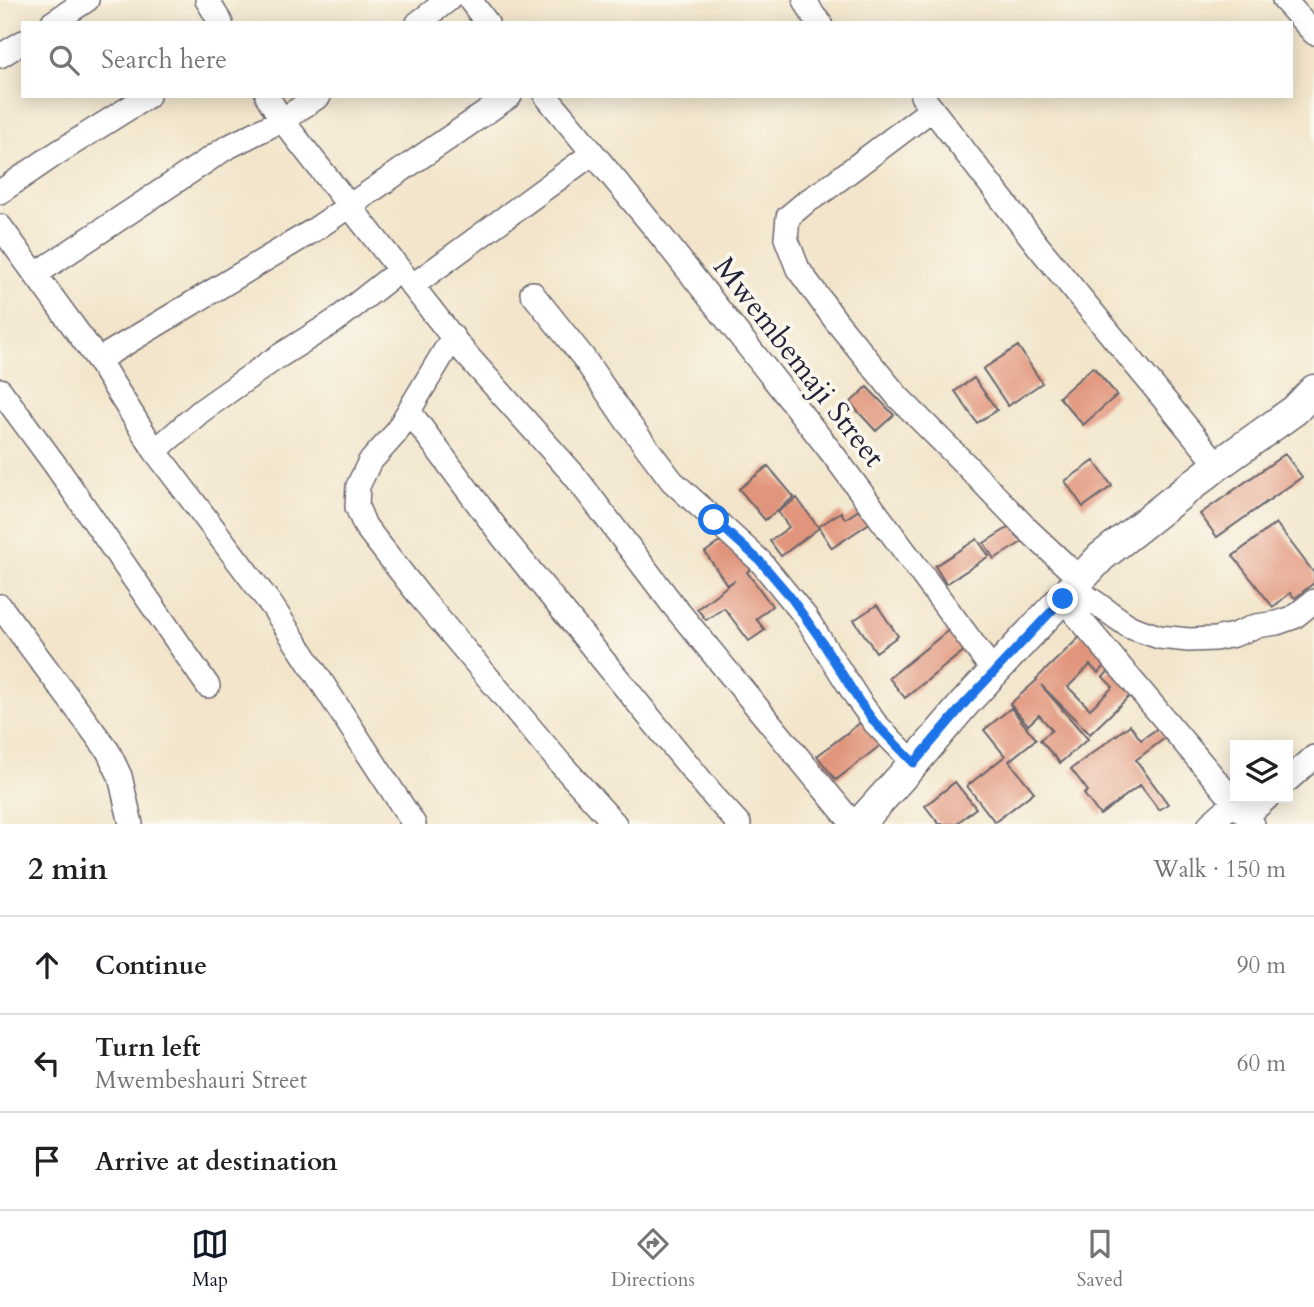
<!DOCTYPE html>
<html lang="en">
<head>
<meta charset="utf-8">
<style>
  :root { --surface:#fff; --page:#f2f2f2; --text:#202124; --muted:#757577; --line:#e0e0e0; --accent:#111827 }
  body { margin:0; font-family:Cardo,serif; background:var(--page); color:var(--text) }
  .controls { position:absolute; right:21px; bottom:21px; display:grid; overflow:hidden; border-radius:0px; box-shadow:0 4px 18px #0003 }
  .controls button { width:63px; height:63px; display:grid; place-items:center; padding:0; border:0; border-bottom:2px solid var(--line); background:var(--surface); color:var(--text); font:35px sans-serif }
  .stop { position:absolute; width:21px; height:21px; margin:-16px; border:5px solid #1a73e8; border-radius:50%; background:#fff }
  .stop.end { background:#1a73e8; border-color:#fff; box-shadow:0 2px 7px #0008 }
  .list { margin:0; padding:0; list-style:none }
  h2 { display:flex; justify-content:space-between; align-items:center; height:91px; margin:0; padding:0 28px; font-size:30px }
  h2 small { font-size:23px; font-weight:400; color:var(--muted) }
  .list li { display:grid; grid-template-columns:46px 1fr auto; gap:21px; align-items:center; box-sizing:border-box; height:98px; padding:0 28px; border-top:2px solid var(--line) }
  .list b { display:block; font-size:26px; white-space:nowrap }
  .list p { margin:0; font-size:23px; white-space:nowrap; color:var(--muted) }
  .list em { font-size:23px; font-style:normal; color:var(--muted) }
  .icon { flex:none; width:38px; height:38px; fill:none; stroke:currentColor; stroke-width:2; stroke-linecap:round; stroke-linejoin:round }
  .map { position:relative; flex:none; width:1314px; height:824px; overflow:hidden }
  .search { position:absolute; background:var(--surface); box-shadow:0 4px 18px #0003; left:21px; right:21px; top:21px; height:77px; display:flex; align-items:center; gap:18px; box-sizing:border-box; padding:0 24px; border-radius:0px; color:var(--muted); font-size:26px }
  .sheet { height:385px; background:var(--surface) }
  nav { display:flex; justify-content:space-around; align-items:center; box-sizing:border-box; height:98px; border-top:2px solid var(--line); background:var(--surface); font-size:19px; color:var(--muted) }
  nav a { display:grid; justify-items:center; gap:4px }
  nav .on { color:var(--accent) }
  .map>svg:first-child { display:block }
  .building { fill:#e1957b }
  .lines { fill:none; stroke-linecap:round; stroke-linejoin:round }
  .minor-casing { stroke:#6b666d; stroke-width:26 }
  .tertiary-casing { stroke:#6b666d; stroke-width:33 }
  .minor { stroke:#fff; stroke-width:23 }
  .tertiary { stroke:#fff; stroke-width:30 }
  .route { stroke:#1a73e8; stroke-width:9 }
  .labels { text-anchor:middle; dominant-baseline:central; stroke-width:7; stroke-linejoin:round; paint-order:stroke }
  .street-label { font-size:30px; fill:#22223b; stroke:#fbf7ec }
</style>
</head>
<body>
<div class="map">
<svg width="1314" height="824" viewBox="0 0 1314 824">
  <rect width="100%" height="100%" fill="#fbf7ec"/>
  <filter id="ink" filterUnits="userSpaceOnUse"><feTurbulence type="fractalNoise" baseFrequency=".0143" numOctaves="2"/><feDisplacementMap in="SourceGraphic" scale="14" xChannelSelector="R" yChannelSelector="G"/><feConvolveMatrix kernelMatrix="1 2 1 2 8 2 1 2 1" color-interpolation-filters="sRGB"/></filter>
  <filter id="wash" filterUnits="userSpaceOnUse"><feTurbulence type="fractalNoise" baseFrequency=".00686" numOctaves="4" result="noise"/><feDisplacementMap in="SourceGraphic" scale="28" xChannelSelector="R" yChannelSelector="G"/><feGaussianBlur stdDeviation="1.57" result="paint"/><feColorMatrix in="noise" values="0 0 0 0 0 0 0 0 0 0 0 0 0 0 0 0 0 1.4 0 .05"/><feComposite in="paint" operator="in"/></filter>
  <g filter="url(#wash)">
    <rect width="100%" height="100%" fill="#f2e5cb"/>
    <g id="blocks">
      <!-- building -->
      <path class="building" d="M 1018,346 L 1042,383 L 1008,406 L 983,369 Z
        M 1093,367 L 1117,395 L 1083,425 L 1059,397 Z
        M 974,378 L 997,410 L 977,423 L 955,391 Z
        M 867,387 L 894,415 L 876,431 L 850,403 Z
        M 1285,454 L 1302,477 L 1217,537 L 1200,514 Z
        M 1094,461 L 1112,486 L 1083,507 L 1065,481 Z
        M 768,466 L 794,497 L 765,520 L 739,489 Z
        M 797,498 L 818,527 L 841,512 L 845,519 L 865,506 L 874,520 L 832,548 L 819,528 L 781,556 L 770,541 L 789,527 L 778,512 Z
        M 1276,523 L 1314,573 L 1314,583 L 1295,598 L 1290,593 L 1273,607 L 1233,556 Z
        M 1014,524 L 1024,541 L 994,559 L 984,543 Z
        M 730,535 L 752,568 L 747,572 L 772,606 L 756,619 L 765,630 L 749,641 L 724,608 L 706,620 L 697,609 L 735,580 L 727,585 L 705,552 Z
        M 977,539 L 989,556 L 946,584 L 935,566 Z
        M 877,605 L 898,636 L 876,652 L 854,620 Z
        M 955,625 L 971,645 L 905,698 L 889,678 Z
        M 1084,633 L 1110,661 L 1098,673 L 1090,665 L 1068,687 L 1090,709 L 1113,687 L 1103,677 L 1118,662 L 1141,685 L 1090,734 L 1041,685 L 1088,739 L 1060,763 L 1040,740 L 1052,730 L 1039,715 L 1028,725 L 1010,704 L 1037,680 L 1036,679 Z
        M 1011,708 L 1036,739 L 1009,761 L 1034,792 L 995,822 L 967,786 L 1005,756 L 984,730 Z
        M 873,713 L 891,737 L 836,780 L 817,756 Z
        M 1130,725 L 1141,740 L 1158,728 L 1165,738 L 1136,760 L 1168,804 L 1159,810 L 1140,785 L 1100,815 L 1084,794 L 1088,791 L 1071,769 Z
        M 955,782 L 976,808 L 956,824 L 939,824 L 925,806 Z"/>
    </g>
  </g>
  <g filter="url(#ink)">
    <use href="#blocks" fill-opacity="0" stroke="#6b666d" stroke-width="2"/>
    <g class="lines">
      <!-- minor casing -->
      <g class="minor-casing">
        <path id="minor" d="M 207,0 L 221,23
          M 470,0 L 487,23
          M 805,0 L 813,15 L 820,23
          M 1284,0 L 1314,33
          M 52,23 L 87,0
          M 418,23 L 448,0
          M 0,56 L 23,42
          M 267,96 L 282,120 L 465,353 L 574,475 L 673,605 L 853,824
          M 546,96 L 658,232 L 832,453 L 994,672
          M 922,96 L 1038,246 L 1218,465
          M 932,109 L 826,189 L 806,202 L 788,217 L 786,238 L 798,269 L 836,321 L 898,397 L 966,465 L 1026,528 L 1081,580
          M 0,192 L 54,155 L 148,96
          M 0,226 L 98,360 L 155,451 L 272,606 L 414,824
          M 36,274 L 226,148 L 282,120 L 319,96
          M 412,286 L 593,153
          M 532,293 L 583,357 L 626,420 L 672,481 L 760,561 L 805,616 L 859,701 L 875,723 L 914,763
          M 453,337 L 395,434 L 369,463 L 358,486 L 357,507 L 365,526 L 422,599 L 560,763 L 615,824
          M 98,360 L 314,230 L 510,96
          M 0,390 L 56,466 L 208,686
          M 409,411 L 502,536 L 716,799 L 739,824
          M 155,451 L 201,411 L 273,360 L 335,321 L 400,270
          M 1073,587 L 1130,627 L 1159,637 L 1189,640 L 1215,639 L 1234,635 L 1256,626 L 1277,623 L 1294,617 L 1314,601
          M 1063,599 L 1253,824
          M 0,606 L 108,751 L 120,776 L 131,824
          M 1288,780 L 1314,757
          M 1247,816 L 1267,798
          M 1210,824 L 1235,802"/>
      </g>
      <!-- tertiary casing -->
      <g class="tertiary-casing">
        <path id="tertiary" d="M 859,824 L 914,763 L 965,703 L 1101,557 L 1218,465 L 1295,410 L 1314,390"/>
      </g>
      <!-- minor -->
      <use href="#minor" class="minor"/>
      <!-- tertiary -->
      <use href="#tertiary" class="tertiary"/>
    </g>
  </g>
  <g class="lines" filter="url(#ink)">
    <!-- route -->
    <path class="route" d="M 714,520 L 760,561 L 789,595 L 821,640 L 859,701 L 875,723 L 914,763 L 965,703 L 1063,599"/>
  </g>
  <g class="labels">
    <!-- street labels -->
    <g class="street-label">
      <text transform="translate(799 362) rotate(52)">Mwembemaji Street</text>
    </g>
  </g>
</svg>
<div class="controls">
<button><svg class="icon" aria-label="layers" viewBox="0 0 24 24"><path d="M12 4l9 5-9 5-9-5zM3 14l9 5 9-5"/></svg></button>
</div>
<div class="stop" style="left:714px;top:520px"></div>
<div class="stop end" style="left:1063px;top:599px"></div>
<div class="search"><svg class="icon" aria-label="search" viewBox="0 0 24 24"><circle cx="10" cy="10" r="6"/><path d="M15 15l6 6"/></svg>Search here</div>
</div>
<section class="sheet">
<h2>2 min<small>Walk · 150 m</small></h2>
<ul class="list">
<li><svg class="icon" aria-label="ahead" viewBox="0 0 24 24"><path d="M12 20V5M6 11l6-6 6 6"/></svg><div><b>Continue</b></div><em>90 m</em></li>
<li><svg class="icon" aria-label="left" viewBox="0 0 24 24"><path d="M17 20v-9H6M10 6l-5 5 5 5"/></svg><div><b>Turn left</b><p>Mwembeshauri Street</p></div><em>60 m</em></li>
<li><svg class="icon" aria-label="arrive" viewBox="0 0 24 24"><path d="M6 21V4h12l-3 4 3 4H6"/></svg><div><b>Arrive at destination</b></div></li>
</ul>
</section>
<nav>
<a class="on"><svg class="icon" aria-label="map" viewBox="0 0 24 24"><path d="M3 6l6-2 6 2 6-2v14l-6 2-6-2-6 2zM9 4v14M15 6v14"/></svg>Map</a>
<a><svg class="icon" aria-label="directions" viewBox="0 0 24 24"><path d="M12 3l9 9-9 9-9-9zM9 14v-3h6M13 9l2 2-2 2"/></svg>Directions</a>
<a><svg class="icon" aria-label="saved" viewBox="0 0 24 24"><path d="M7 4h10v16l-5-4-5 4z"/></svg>Saved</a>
</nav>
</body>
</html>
